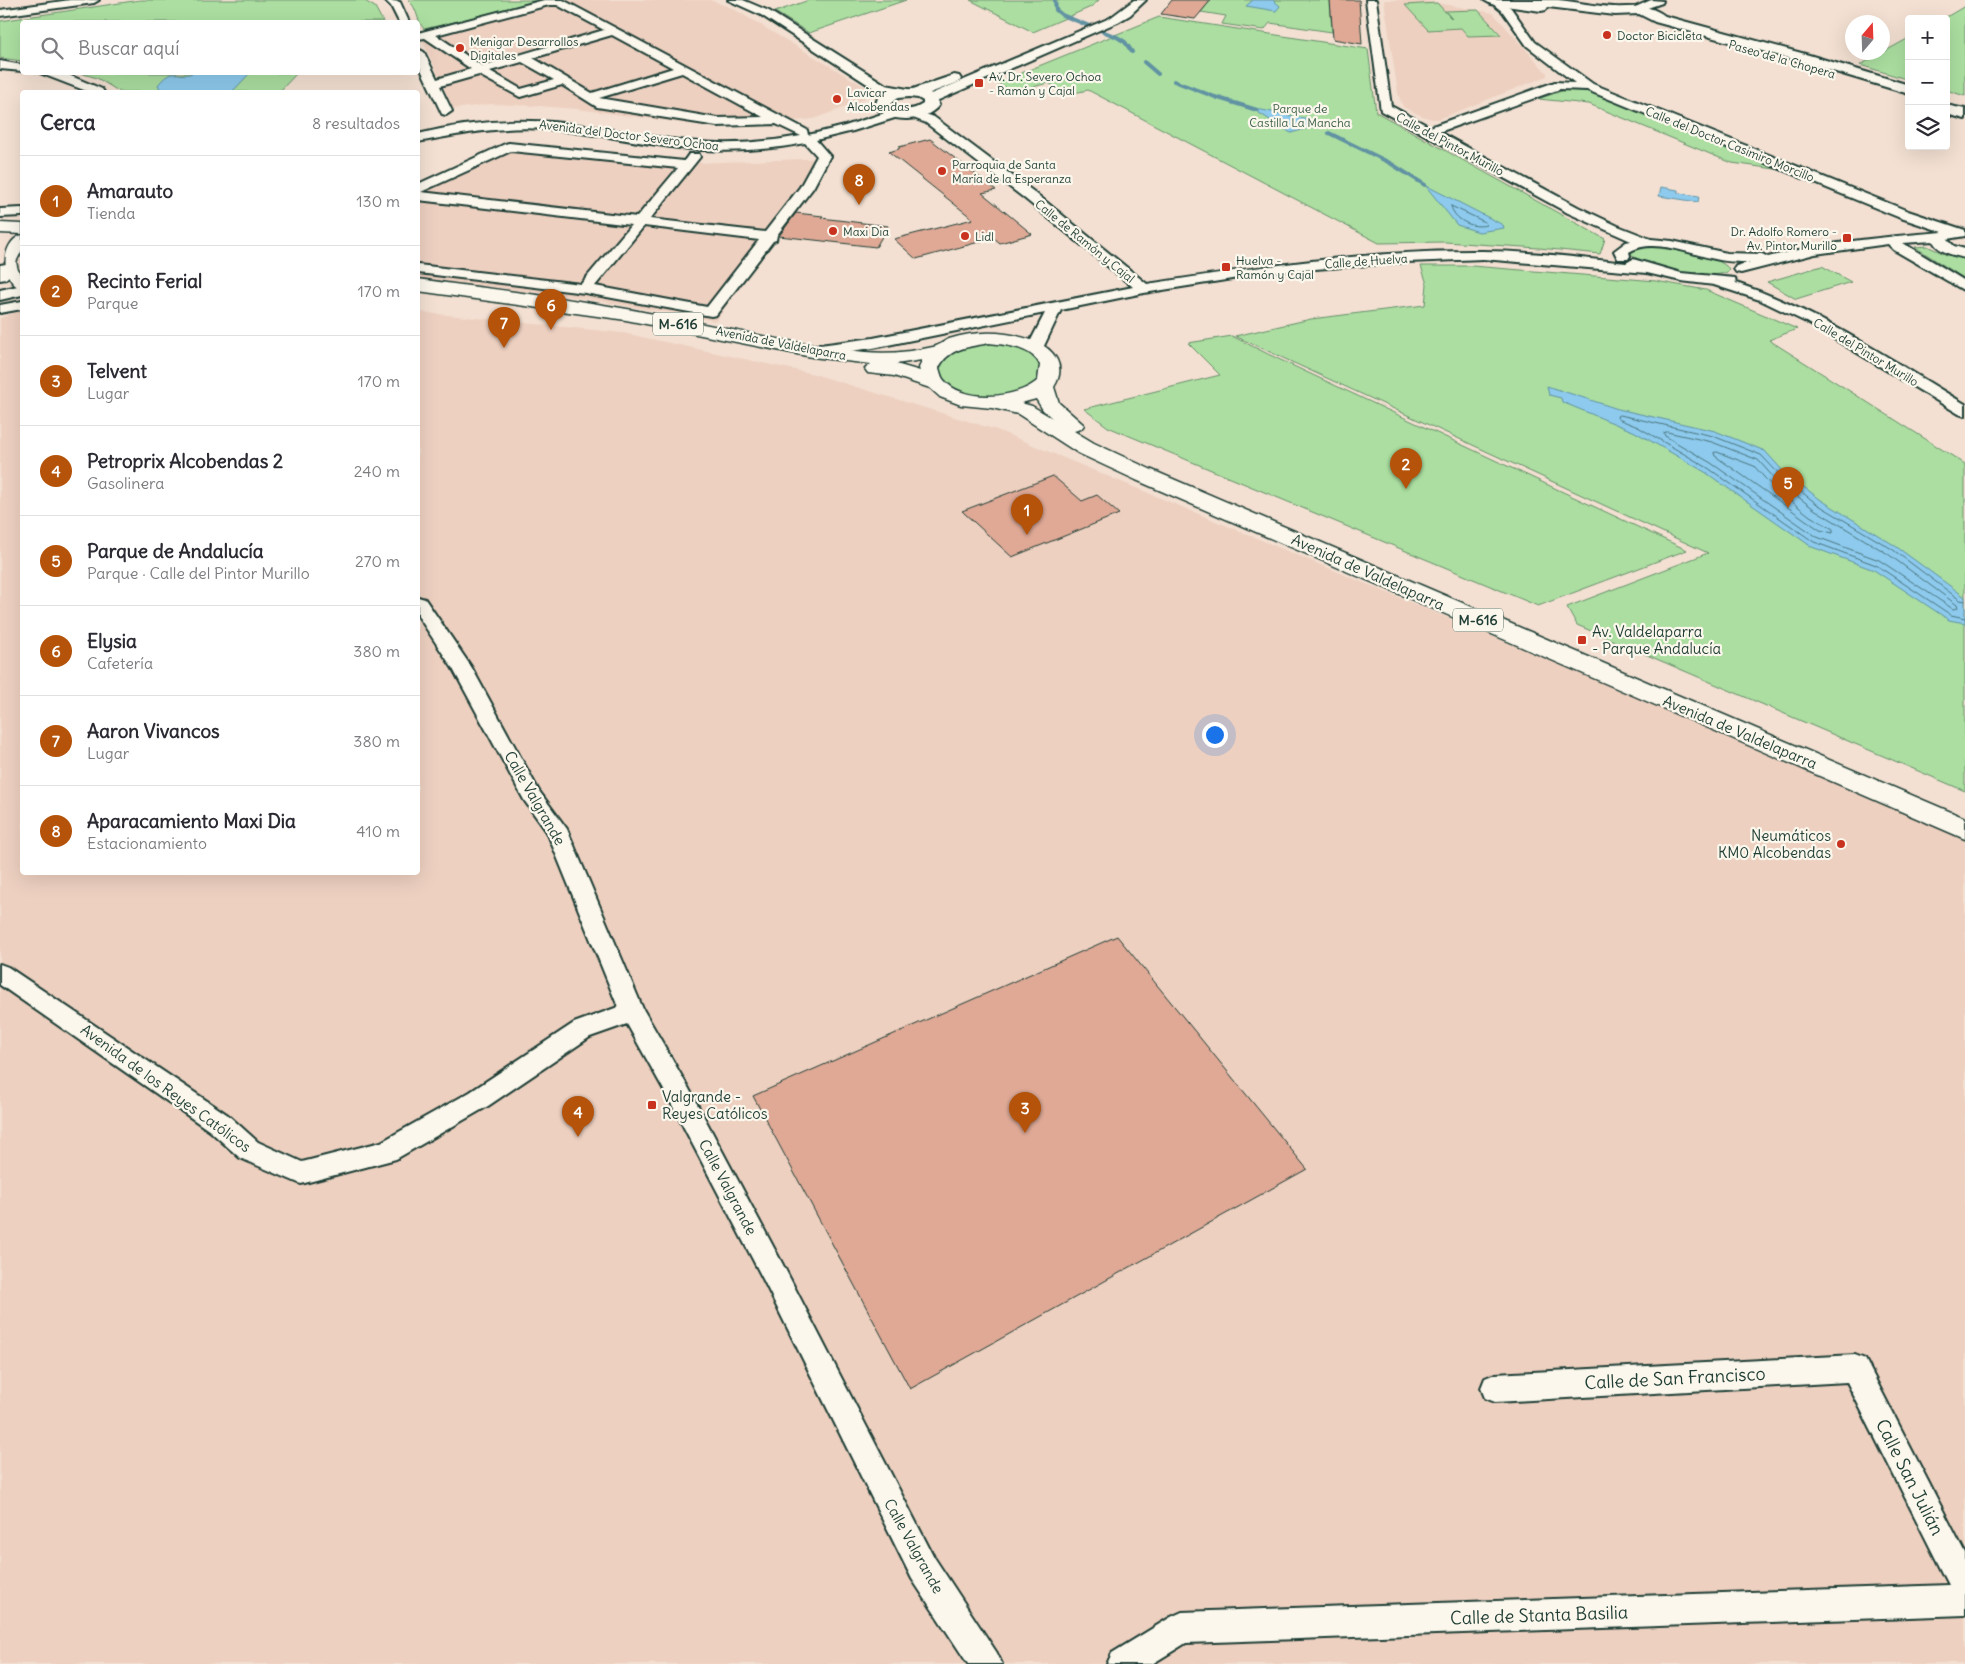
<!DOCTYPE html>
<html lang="es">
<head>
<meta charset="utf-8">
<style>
  :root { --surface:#fff; --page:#f7f7f7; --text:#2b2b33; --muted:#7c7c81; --line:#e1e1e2; --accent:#b45309 }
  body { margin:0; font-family:Delius,sans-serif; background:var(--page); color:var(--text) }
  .controls { position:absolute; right:15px; top:15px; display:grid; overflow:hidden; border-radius:5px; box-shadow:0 5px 20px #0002 }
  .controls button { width:45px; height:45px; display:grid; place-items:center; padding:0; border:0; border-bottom:1px solid var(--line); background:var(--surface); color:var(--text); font:25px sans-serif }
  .compass { position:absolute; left:1845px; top:15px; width:45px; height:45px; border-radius:50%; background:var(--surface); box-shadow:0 5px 20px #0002; rotate:19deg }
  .you { position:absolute; left:1214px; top:734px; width:18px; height:18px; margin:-12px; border:4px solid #fff; border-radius:50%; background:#1a73e8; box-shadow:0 0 0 8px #1a73e833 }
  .badge { display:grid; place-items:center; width:32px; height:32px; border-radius:50%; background:var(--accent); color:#fff; font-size:16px; font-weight:700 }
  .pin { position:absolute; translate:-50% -41px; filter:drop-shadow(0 1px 2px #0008) }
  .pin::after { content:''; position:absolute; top:26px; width:18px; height:15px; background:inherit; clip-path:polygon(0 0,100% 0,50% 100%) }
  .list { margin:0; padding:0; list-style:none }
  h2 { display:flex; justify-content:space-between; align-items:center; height:65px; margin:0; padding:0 20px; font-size:21px }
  h2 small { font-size:16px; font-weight:400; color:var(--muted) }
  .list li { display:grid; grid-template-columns:32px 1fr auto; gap:15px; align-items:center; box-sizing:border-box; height:90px; padding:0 20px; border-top:1px solid var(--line) }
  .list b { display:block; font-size:19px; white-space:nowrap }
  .list p { margin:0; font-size:16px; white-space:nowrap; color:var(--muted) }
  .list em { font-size:16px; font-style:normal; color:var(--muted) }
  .icon { flex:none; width:28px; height:28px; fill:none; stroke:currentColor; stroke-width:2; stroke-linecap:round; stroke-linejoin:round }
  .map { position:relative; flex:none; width:1965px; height:1664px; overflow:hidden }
  .search { position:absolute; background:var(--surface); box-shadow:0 5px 20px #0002; left:20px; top:20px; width:400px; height:55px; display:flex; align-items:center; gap:12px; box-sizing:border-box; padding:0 18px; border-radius:5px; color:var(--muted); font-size:19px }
  .panel { position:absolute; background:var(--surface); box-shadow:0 5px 20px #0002; left:20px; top:90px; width:400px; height:785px; border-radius:5px }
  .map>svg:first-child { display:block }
  .built { fill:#edd0c0 }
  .green { fill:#abdea0; stroke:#658e6a }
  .water { fill:#8dcaed; stroke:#6192a3 }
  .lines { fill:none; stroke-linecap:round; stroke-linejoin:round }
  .shore { stroke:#4b757e; stroke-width:1 }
  .stream { stroke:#6192a3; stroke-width:4 }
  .building { fill:#dfa996; stroke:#1f3d34 }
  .minor-casing { stroke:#1f3d34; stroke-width:4 }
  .major-casing { stroke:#1f3d34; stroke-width:4 }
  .highway-casing { stroke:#1f3d34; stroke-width:3 }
  .minor { fill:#fbf7ec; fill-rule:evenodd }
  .major { fill:#fbf7ec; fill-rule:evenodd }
  .highway { fill:#fbf7ec; fill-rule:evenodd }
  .poi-dot { fill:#c8321e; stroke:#fbf7ec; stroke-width:2 }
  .labels { text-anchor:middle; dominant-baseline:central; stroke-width:4.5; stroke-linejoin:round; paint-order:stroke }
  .far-poi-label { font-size:12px; fill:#1f3d34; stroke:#fbf7ec; text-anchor:start }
  .far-street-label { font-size:12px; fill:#1f3d34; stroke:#fbf7ec }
  .far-park-label { font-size:12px; fill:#3b5d4a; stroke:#fbf7ec }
  .shield { fill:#fbf7ec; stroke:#61756b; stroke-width:1 }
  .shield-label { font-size:14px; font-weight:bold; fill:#1f3d34 }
  .street-label { font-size:15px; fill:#1f3d34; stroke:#fbf7ec }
  .poi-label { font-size:15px; fill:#1f3d34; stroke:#fbf7ec; text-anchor:start }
  .near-street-label { font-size:18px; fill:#1f3d34; stroke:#fbf7ec }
</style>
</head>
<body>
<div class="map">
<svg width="1965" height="1664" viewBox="0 0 1965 1664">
  <rect width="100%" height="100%" fill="#f3e0d2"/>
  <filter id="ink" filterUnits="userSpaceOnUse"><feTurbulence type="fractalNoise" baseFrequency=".02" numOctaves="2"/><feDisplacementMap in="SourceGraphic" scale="10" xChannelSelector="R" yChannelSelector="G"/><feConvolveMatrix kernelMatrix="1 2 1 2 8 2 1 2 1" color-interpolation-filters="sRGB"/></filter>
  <g filter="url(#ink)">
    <!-- built -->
    <path class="built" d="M 553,0 L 710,0 L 732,8 L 867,88 L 865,98 L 852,105 L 813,119 L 757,125 L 712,127 L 577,109 L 538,106 L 492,104 L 453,109 L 420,34 Z
      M 1384,0 L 1421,0 L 1493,13 L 1547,73 L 1547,76 L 1439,119 L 1432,119 L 1422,116 L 1403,107 L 1398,94 Z
      M 506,143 L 695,163 L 827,158 L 716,321 L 575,297 L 418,278 L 418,183 Z
      M 22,310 L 22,872 L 418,872 L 418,312 L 623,333 L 814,374 L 997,430 L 1965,833 L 1965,1664 L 0,1664 L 0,318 Z"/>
    <!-- green -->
    <path class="green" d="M 140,0 L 363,0 L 375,7 L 383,22 L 22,22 L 22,61 L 0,58 L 0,21 Z
      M 408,0 L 550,0 L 424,29 C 416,20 418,8 408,0 Z
      M 809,0 L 906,0 L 809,33 L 775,12 Z
      M 970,0 L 1099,0 L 1091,7 L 1033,32 Z
      M 1211,0 L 1330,0 L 1332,32 L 1270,23 L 1264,30 L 1222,24 L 1226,16 L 1201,12 Z
      M 1437,3 L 1452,19 L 1445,11 L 1478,10 L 1501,35 L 1468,36 L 1461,28 L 1428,30 L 1405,5 Z
      M 1965,6 L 1965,96 L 1946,90 L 1946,19 L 1943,19 Z
      M 1159,17 L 1368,49 L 1376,112 L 1605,239 L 1600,254 L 1539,248 L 1445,242 L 1379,243 L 1088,90 L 1069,94 L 1048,83 L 1014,92 L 997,83 Z
      M 1909,38 L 1909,80 L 1860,65 Z
      M 80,73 L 297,73 L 279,92 L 120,92 L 97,78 Z
      M 1579,85 L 1789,171 L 1732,163 L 1589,104 L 1538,99 Z
      M 1927,246 L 1947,255 L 1965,259 L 1965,279 L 1915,247 Z
      M 1638,247 C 1657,247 1719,253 1730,270 C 1718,283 1641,267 1631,254 L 1632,250 Z
      M 1421,266 L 1472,266 L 1656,281 L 1706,290 L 1797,329 L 1769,340 L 1965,464 L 1965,791 L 1577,625 L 1567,607 L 1708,553 L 1235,336 L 1311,319 L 1425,305 L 1427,284 Z
      M 1822,266 L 1851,282 L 1796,299 L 1767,282 Z
      M 1232,336 L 1270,355 L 1687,550 L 1538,606 L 1108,427 L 1084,409 L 1220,375 L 1188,343 Z
      M 982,341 L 1017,344 L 1040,358 L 1044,376 L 1027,392 L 995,399 L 959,394 L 936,378 L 939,358 Z"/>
    <!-- water -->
    <path class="water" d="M 1253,0 L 1273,0 L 1280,6 L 1276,11 L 1246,6 Z
      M 192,73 L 192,72 L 250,73 L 232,92 L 162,92 L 158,85 C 173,65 179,79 192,73 Z
      M 1251,108 L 1309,119 L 1319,125 L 1291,133 Z
      M 1425,185 L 1503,225 L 1504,228 L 1479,232 L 1457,225 Z
      M 1661,187 L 1678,190 L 1678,193 L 1699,196 L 1698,202 L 1659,196 Z
      M 1547,386 L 1618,409 L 1715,431 L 1765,451 L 1784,472 L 1821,500 L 1894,545 L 1965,597 L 1965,623 L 1949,620 L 1874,570 L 1812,547 L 1705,472 L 1635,432 L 1562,402 L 1561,398 L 1549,395 Z"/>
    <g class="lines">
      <!-- shore -->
      <path class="shore" d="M 1451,206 L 1485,222 L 1486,225 C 1473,229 1454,220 1451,206 Z
        M 1667,432 L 1712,442 L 1758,460 L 1776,480 L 1814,509 L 1888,554 L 1957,605 L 1958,608 L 1953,609 L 1879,560 L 1817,537 L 1711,463 L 1665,436 L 1664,433 Z
        M 1717,452 L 1754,466 L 1772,486 L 1810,516 L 1833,529 L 1833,533 L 1820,530 L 1715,456 L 1714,453 Z
        M 1965,601 L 1960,600 L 1892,549 L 1817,504 L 1780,475 L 1761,455 L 1713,436 L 1620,415 L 1617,416 L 1618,419 L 1638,427 L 1708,468 L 1814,542 L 1876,565 L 1951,615 L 1965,618"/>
      <!-- stream -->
      <path class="stream" d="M 1055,1 L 1056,10 L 1062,15 L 1117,37 L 1125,42 L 1132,52
        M 1144,62 L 1158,74
        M 1174,81 L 1215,97 L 1257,110
        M 1329,133 L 1390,163 L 1425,185"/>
    </g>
    <!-- building -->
    <path class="building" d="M 1172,0 L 1211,0 L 1195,19 L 1161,14 Z
      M 1330,0 L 1359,0 L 1362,44 L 1333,39 Z
      M 930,139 L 996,190 L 982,193 L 1032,234 L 1000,243 L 994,238 L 916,259 L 894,239 L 973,219 L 889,152 L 899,149 L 899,147 Z
      M 796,213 L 823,216 L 821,218 L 888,226 L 876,247 L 779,236 Z
      M 1053,476 L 1082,501 L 1097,495 L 1119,514 L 1012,557 L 962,511 Z
      M 1117,936 L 1307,1169 L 910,1389 L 753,1096 Z"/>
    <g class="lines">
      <!-- minor casing -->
      <g class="minor-casing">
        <path id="minor" d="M 70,0 L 99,0 L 94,3 L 0,16 L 0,10 Z
          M 385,0 L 400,2 L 409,22 L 399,22 L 391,6 Z
          M 544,0 L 563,0 L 807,130 L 808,135 L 845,126 L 897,109 L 903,113 L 901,116 L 853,131 L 816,140 L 830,156 L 813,188 L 777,235 L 776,240 L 773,241 L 716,315 L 711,316 L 585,293 L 418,273 L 418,265 L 581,284 L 631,225 L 418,200 L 418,184 L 505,144 L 509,143 L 684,161 L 689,154 L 699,154 L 700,157 L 650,219 L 765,232 L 800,187 L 817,156 L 805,143 C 764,151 721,153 680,148 C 635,143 591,132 545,129 C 501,126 460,134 418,142 L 418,134 C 454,125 492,120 530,121 C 587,122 642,138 699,142 C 733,145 767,142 801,136 L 776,124 L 717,126 L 597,107 L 562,85 L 520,97 L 479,75 L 440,86 L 452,111 L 446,115 L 442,114 L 418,63 L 418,49 L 424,52 L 437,79 L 471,69 L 425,38 L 418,39 L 418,33 ZM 549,5 L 557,5 L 604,30 L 482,66 L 436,35 ZM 612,35 L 673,68 L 592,93 L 533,58 ZM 522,62 L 554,80 L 521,89 L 490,71 ZM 682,73 L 763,117 L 717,118 L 599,98 ZM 511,151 L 678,168 L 637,217 L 421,192 ZM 644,226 L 759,240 L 707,307 L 595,286 Z
          M 728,0 L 743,0 L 769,11 L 886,85 L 913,90 L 915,93 L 909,97 L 878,91 L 761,15 Z
          M 1134,0 L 1146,0 L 1130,15 L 1118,22 L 934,102 L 930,103 L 924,99 L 926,96 L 1110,18 Z
          M 1366,0 L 1376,0 L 1391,106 L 1430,127 L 1555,82 L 1575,83 L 1527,46 L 1503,12 L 1488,0 L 1500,0 L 1511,8 L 1535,42 L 1593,84 L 1908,211 L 1965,230 L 1965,236 L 1947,239 L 1954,246 L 1965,249 L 1965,258 C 1953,255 1938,252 1933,241 L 1903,243 L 1965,281 L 1965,291 L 1894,250 L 1888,244 L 1815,254 L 1741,273 L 1736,272 L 1734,269 L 1736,266 L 1750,262 C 1738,262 1727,262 1715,259 C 1690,254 1653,237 1629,252 L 1630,256 L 1628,259 L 1618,259 L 1614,251 L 1626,242 L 1631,241 L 1568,213 L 1381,111 ZM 1560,89 L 1587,90 L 1898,217 L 1943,232 C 1883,237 1826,242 1768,257 L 1762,254 L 1727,253 L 1672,241 L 1651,239 L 1618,226 L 1578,207 L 1439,132 Z
          M 1651,0 L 1663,1 L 1662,3 L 1636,12 L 1631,9 Z
          M 0,61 L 22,65 L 22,71 L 0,69 Z
          M 37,72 L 64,73 L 102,89 L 104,92 L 89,92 Z
          M 912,109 L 934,117 L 1034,192 L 1147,284 C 1258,267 1370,250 1482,251 C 1530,251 1579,258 1626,263 L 1633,259 L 1681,273 L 1735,278 L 1736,283 C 1818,310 1891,360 1965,404 L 1965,416 L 1959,414 L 1806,322 L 1760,300 L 1714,285 L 1681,281 L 1647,273 L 1483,259 L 1407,262 L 1276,272 L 1144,293 L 1061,310 L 1043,348 L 1040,351 L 1030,351 L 1027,348 L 1045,313 L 873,348 L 812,356 L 807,354 L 804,351 L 807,348 L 812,346 L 873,338 L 1133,287 L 1024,198 L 926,123 L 908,116 L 906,113 Z
          M 22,208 L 22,216 L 0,217 L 0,209 Z
          M 22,301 L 22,309 L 0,313 L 0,305 Z
          M 418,597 L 425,599 L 472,668 L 539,791 L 567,829 L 643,1009 L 688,1087 L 782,1263 L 934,1557 L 997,1653 L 1002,1664 L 968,1664 L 912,1579 L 764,1281 L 670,1101 L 627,1024 L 590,1037 L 488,1106 L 396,1159 L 301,1184 L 240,1158 L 210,1131 L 0,985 L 0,964 L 8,967 L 228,1115 L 258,1142 L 302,1162 L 381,1142 L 470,1092 L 574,1023 L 618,1007 L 547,832 L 524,800 L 453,669 L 418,616 Z
          M 1855,1355 L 1865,1359 L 1965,1553 L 1965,1615 L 1186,1643 L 1152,1664 L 1107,1664 L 1112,1653 L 1171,1617 L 1182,1612 L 1949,1585 L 1847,1382 L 1495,1402 L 1485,1398 L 1481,1388 L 1485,1378 L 1495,1374 Z"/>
      </g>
      <!-- major casing -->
      <g class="major-casing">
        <path id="major" d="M 1484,0 C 1509,0 1534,0 1558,0 C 1577,2 1595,6 1613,7 C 1632,8 1648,3 1665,16 L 1809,55 L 1909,85 L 1909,94 L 1799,61 L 1655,22 L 1639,14 L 1615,15 L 1548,7 L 1546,10 L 1541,11 L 1491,4 Z
          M 954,75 L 959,76 L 961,79 L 959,82 L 930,93 L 935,96 L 939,105 C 926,123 889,124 875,106 L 878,98 L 890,91 L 913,89 ZM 909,97 L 918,98 L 923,101 L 923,104 C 913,111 901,111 891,104 L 898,98 Z
          M 1946,105 L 1965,109 L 1965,119 L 1946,114 Z
          M 6,264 L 12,265 L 15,269 L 6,279 L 0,280 L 0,265 Z
          M 22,285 L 22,295 L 0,300 L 0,290 Z"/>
      </g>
      <!-- highway casing -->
      <g class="highway-casing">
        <path id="highway" d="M 0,223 L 22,224 L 22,234 L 0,233 Z
          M 22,235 L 22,250 L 16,262 L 18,270 L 22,275 L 22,289 C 0,281 0,242 22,235 Z
          M 418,279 C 488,289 558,296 627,309 C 707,323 785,344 865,352 C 887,354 911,352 933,347 C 939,346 944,341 949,339 C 978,330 1006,331 1034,341 C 1055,349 1067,367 1054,387 L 1059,403 L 1084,425 L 1081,429 L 1074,431 L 1094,443 L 1152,470 L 1965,818 L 1965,839 L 1136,480 L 1078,453 L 1018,414 L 992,408 L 961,405 L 940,397 L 930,388 L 894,376 L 868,373 L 865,369 L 871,364 L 812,357 L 626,320 L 418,291 ZM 989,343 C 1007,345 1032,347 1040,365 L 1038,380 C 1018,399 962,404 943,379 C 941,376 940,371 939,368 C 948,348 969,347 989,343 ZM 922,360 L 919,368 L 920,371 L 896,364 ZM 1036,399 L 1043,410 L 1052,418 L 1032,406 L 1021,403 Z"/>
      </g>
      <!-- minor -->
      <use href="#minor" class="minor"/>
      <!-- major -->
      <use href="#major" class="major"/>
      <!-- highway -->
      <use href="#highway" class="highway"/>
    </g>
  </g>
  <!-- markers -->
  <g class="poi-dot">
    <circle cx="1607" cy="35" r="5"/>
    <circle cx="460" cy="48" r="5"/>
    <rect x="974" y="78" width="10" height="10" rx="2.5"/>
    <circle cx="837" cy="99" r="5"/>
    <circle cx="942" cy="171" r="5"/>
    <circle cx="833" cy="231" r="5"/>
    <circle cx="965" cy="236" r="5"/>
    <rect x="1842" y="233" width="10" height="10" rx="2.5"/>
    <rect x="1221" y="262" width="10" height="10" rx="2.5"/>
    <rect x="1577" y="635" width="10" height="10" rx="2.5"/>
    <circle cx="1841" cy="844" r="5"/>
    <rect x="647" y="1100" width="10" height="10" rx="2.5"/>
  </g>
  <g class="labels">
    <!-- far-poi labels -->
    <g class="far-poi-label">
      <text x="1617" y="35">Doctor Bicicleta</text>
      <text x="470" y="41">Menigar Desarrollos<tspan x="470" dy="14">Digitales</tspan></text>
      <text x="989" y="76">Av. Dr. Severo Ochoa<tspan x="989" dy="14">- Ramón y Cajal</tspan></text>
      <text x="847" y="92">Lavicar<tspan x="847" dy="14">Alcobendas</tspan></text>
      <text x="952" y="164">Parroquia de Santa<tspan x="952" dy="14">María de la Esperanza</tspan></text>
      <text x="843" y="231">Maxi Dia</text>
      <text x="1837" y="231" text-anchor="end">Dr. Adolfo Romero -<tspan x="1837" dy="14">Av. Pintor Murillo</tspan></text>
      <text x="975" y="236">Lidl</text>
      <text x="1236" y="260">Huelva -<tspan x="1236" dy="14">Ramón y Cajal</tspan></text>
    </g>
    <!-- far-street labels -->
    <g class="far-street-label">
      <text transform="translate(1782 59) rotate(16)">Paseo de la Chopera</text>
      <text transform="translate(629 135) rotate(7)">Avenida del Doctor Severo Ochoa</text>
      <text transform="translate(1450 144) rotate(28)">Calle del Pintor Murillo</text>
      <text transform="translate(1730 144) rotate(22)">Calle del Doctor Casimiro Morcillo</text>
      <text transform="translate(1085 241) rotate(39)">Calle de Ramón y Cajal</text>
      <text transform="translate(1366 261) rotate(-4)">Calle de Huelva</text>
      <text transform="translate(781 343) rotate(11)">Avenida de Valdelaparra</text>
      <text transform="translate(1866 352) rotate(31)">Calle del Pintor Murillo</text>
    </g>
    <!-- far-park labels -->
    <g class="far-park-label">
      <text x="1300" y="108">Parque de<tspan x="1300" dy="14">Castilla La Mancha</tspan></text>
    </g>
    <!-- shield labels -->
    <g class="shield">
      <rect x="653" y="312.5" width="50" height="23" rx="4"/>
      <rect x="1453" y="608.5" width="50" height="23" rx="4"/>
    </g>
    <g class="shield-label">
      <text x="678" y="324">M-616</text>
      <text x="1478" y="620">M-616</text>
    </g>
    <!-- street labels -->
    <g class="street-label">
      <text transform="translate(1368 572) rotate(24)">Avenida de Valdelaparra</text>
      <text transform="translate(1740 732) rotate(23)">Avenida de Valdelaparra</text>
      <text transform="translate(535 798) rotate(60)">Calle Valgrande</text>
      <text transform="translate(166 1088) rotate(36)">Avenida de los Reyes Católicos</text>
      <text transform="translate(728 1187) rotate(62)">Calle Valgrande</text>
      <text transform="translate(914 1546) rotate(61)">Calle Valgrande</text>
    </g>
    <!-- poi labels -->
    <g class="poi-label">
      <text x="1592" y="631">Av. Valdelaparra<tspan x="1592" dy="17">- Parque Andalucía</tspan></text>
      <text x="1831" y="835" text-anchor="end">Neumáticos<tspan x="1831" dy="17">KM0 Alcobendas</tspan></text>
      <text x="662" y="1096">Valgrande -<tspan x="662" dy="17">Reyes Católicos</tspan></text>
    </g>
    <!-- near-street labels -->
    <g class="near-street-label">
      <text transform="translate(1675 1378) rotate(-3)">Calle de San Francisco</text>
      <text transform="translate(1910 1477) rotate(63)">Calle San Julián</text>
      <text transform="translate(1539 1615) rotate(-2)">Calle de Stanta Basilia</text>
    </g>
  </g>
</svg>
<div class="controls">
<button>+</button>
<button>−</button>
<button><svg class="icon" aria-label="layers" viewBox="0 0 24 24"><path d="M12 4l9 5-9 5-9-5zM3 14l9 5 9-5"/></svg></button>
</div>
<svg class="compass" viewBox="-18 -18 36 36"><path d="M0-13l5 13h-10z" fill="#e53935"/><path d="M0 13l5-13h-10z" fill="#7c7c81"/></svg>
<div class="you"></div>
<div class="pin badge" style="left:1027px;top:535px">1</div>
<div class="pin badge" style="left:1406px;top:489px">2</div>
<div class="pin badge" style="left:1025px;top:1133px">3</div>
<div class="pin badge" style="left:578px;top:1137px">4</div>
<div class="pin badge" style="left:1788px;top:508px">5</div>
<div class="pin badge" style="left:551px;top:330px">6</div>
<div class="pin badge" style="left:504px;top:348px">7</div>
<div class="pin badge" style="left:859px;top:205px">8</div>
<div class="search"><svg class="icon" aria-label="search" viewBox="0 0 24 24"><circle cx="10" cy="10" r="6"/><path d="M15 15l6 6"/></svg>Buscar aquí</div>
<section class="panel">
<h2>Cerca<small>8 resultados</small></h2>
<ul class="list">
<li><span class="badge">1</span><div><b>Amarauto</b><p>Tienda</p></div><em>130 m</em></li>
<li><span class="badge">2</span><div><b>Recinto Ferial</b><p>Parque</p></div><em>170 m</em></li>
<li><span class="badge">3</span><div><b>Telvent</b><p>Lugar</p></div><em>170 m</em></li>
<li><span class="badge">4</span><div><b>Petroprix Alcobendas 2</b><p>Gasolinera</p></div><em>240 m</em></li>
<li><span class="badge">5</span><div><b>Parque de Andalucía</b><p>Parque · Calle del Pintor Murillo</p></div><em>270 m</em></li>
<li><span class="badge">6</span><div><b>Elysia</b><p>Cafetería</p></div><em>380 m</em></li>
<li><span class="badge">7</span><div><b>Aaron Vivancos</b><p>Lugar</p></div><em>380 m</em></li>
<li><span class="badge">8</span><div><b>Aparacamiento Maxi Dia</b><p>Estacionamiento</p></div><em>410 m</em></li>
</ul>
</section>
</div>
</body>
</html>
